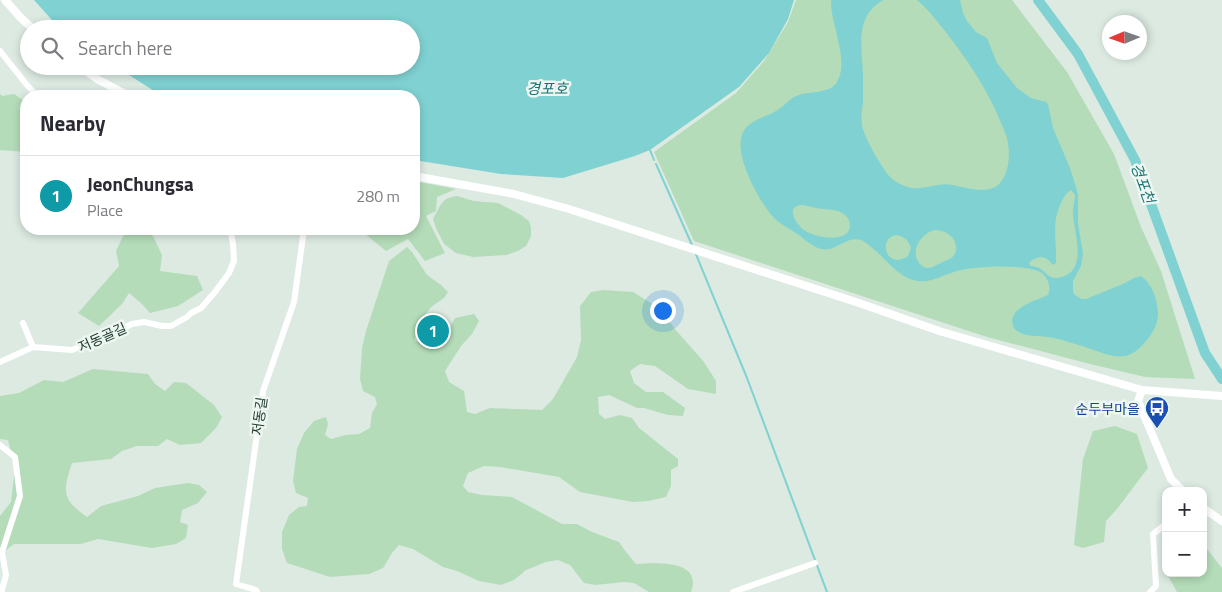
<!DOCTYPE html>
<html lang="en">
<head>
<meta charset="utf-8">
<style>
  :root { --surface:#fff; --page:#f7f7f7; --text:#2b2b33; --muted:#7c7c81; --line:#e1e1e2; --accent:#f85e4b }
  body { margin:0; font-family:"Titillium Web","Noto Sans KR",sans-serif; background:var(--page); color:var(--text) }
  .controls { position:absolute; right:15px; bottom:15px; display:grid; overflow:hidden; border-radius:10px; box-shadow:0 2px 8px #0003 }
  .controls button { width:45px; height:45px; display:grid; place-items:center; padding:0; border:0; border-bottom:1px solid var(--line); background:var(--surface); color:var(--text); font:25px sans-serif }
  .compass { position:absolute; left:1102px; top:15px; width:45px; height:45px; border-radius:50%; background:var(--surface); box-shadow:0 2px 8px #0003; rotate:268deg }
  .you { position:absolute; left:662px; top:310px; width:18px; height:18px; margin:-12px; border:4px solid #fff; border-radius:50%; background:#1a73e8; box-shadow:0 0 0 8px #1a73e833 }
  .badge { display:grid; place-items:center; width:32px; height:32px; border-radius:50%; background:var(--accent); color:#fff; font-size:16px; font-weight:700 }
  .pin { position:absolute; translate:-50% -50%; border:2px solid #fff; box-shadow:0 1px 5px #0006 }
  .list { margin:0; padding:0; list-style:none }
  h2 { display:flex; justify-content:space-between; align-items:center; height:65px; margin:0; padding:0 20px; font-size:21px }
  h2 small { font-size:16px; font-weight:400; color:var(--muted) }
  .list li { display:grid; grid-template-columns:32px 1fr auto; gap:15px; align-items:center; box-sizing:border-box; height:80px; padding:0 20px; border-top:1px solid var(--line) }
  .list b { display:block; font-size:19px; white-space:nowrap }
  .list p { margin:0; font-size:16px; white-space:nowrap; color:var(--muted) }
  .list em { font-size:16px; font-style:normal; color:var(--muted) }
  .icon { flex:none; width:28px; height:28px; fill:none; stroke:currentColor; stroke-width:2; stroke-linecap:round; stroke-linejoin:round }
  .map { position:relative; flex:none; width:1222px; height:592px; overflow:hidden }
  .search { position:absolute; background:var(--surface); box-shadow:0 2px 8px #0003; left:20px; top:20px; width:400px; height:55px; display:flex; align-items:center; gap:12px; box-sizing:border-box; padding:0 18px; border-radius:28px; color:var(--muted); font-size:19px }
  .panel { position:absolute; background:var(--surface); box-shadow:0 2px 8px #0003; left:20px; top:90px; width:400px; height:145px; border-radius:20px }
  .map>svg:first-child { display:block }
  .green { fill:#b4dcb9 }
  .water { fill:#80d1d2; fill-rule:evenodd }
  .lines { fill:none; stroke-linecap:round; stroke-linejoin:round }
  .stream { stroke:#80d1d2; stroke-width:2 }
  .river { stroke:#80d1d2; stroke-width:10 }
  .minor { stroke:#fff; stroke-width:6 }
  .tertiary { stroke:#fff; stroke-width:8 }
  .labels { text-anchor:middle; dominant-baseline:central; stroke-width:5; stroke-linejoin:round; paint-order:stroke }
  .street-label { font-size:14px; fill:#1e392e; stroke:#edf6f0 }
  .transit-label { font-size:14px; fill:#164399; stroke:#edf6f0; text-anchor:end }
  .water-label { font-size:15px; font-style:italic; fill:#167477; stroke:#edf6f0 }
</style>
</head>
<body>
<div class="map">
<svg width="1222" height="592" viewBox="0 0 1222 592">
  <rect width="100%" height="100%" fill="#dceae2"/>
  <!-- green -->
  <path class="green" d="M 796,0 L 1012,0 L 1067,72 L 1114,154 L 1141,227 L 1161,271 L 1195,379 L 1145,377 L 1090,364 L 987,337 L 694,241 L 654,152 L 736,93 L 764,61 L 788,22 Z
    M 0,94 L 2,96 L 14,94 L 26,102 L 26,152 L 0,150 Z
    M 414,181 L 456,189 L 437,197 L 436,211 L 426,216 L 445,253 L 425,261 L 408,239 L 386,251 L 359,229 L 414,229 Z
    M 457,196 L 474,201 L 498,203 L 521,215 L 529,221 L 531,228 L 531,236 L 526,246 L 518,251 L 506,255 L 473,257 L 456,253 L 444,244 L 436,228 L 433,219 C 441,206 440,198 457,196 Z
    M 122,229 L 143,229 L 153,236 L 162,255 L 160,271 L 197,276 L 203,290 L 178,306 L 150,313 L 142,304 L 129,293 L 122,304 L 99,326 L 78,313 L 119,266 L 116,251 L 124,234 Z
    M 407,247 L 412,252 L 427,275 L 441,285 L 448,292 L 444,298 L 431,307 L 415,329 L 415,341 L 423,343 L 447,342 L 451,325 L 455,318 L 474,314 L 479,321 L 472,334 L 461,346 L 445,371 L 449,382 L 464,391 L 467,412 L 475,414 L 490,408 L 542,410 L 553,399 L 577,357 L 581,340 L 580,306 L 591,292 L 604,290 L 633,292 L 662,310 L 674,328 L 704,362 L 716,381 L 716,394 L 688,389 L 655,366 L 640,364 L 630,371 L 634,383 L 646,392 L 663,392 L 685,408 L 683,416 L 668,415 L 644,408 L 637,408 L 609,395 L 598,397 L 599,414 L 605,419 L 620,415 L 632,418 L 639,428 L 678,459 L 678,466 L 671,470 L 671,486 L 666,497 L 648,501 L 633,502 L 580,492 L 559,477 L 500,467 L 484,466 L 468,473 L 463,486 L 468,492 L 482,495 L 512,497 L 562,524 L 577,524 L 592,532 L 619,542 L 626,552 L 636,564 C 655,563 703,559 691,592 L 649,592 L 634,583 L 624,582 L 595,585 L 584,583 L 570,565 L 558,560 L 546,562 L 526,570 L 514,580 L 501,585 L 479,581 L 457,571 L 443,567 L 413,549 L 399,545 L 392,553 L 383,568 L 369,574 L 330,577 L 287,563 L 282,549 L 282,532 L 289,515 L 299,507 L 307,506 L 308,498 L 296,493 L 293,481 L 297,449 L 304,433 L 314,421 L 326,417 L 328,424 L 325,435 L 331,439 L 346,435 L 359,434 L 370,428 L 372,413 L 377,404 L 375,397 L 363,391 L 360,379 L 362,348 L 366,331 L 389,261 Z
    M 93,369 L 148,374 L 155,384 L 165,391 L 174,382 L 186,383 L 214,405 L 222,417 L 216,428 L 201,443 L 180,445 L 167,439 L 158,446 L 137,446 L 122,451 L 111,459 L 72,463 C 63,491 61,499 87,517 L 101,506 L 138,496 L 155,488 L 188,483 L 199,485 L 207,492 L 198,503 L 182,510 L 180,522 L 188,525 L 186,538 L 176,544 L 152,548 L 98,539 L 81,544 L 14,544 L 6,550 L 0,559 L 0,516 L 11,502 L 15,467 L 8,440 L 0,439 L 0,396 L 19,393 L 44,380 L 63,382 Z
    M 1115,426 L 1137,434 L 1148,468 L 1117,509 L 1106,521 L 1104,542 L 1083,548 L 1074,545 L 1083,459 L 1093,431 Z
    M 1203,544 L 1222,568 L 1222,592 L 1177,592 L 1168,576 L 1169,573 L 1203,573 Z"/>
  <!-- water -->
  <path class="water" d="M 34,0 L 794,0 L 788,19 L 769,53 L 739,87 L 650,150 L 635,156 L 563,178 L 501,174 L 414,160 L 414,96 L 162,96 L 115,66 L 411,66 L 411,29 L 60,29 Z
    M 831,0 L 883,0 C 854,17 862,47 863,75 C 863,84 863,93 863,102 C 862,110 861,117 862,125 C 864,138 882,168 891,178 C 897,183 904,186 911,188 C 925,190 938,182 953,185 C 966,188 990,195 1000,183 C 1009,173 1010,156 1008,143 C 1007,135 1002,126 999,118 C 986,87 966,58 945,31 C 936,20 928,9 917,0 L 960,0 L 963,13 L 967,21 L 976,32 L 987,38 L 997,63 L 1017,88 L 1031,98 L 1046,102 L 1048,104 L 1053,128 L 1070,168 L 1076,187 L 1078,195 L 1078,224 L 1083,253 L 1081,266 L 1073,281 L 1073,290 L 1074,294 L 1078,297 L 1081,299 L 1086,299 L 1123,284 L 1134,278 L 1141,276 C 1153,285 1157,299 1158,313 C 1158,324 1153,333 1146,341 C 1127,365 1112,356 1088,348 C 1077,344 1066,341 1054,338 C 1043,335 1027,338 1017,331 C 1013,328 1011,322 1013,317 C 1017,305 1038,300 1048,295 C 1051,288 1049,280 1043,274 C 1030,263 971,266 954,272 C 943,275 931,283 918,281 C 901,279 888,262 876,251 C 871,247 866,242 861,240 C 849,236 839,247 829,249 C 824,250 819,249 814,246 C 808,243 802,237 796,233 C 786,227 776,222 769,212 C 757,196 730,149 745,129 C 753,119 764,118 774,112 C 784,108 788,98 799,95 C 810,91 830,94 837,82 C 850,60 830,24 831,0 ZM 1071,190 L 1075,195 C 1075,202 1072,208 1073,215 C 1075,235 1089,275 1056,278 C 1048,278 1045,271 1039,268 C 1038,267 1032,266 1031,266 C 1030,265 1030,264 1029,263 C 1033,258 1042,255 1047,259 C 1050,261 1051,263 1053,265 L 1056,263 C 1057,241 1051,224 1061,203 C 1064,197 1066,193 1071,190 ZM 801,205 C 806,205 811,207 816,208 C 825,210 837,208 845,215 C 848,218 850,221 850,225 C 850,242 824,238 815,235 C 811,234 807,232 804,230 C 796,224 785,207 801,205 ZM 934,230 C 945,230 956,236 956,248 C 956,251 956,253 954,255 C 951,260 945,260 941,263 C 933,266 927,272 920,264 C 909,251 921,234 934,230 ZM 897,235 C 904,237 909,240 911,248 L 908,256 C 887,271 876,238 897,235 Z"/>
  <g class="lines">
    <!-- stream -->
    <path class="stream" d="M 650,150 L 654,160
      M 656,164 L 692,245
      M 695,252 L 747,378 L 827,592"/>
    <!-- river -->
    <path class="river" d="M 1038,0 L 1078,54 L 1135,160 L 1205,353 L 1222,379"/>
    <!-- minor -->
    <path class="minor" d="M 0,51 L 27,85 L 37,96
      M 23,323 L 33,347
      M 0,362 L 33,347 L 72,350 L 105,337 L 132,324 L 144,322 L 162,326 L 171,326 L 187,317 L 191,313 L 201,308 L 215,292 L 229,273 L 234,261 L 233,244 L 230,229
      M 0,445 L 15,457 L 20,496 L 2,552 L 6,575 L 2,590 L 0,592
      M 257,592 L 256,590 L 236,584 L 263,391 L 294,302 L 304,229
      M 733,592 L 815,563
      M 1150,592 L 1156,586 L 1153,534 L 1166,524"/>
    <!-- tertiary -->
    <path class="tertiary" d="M 5,0 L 21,18 L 33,29
      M 80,66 L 97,79 L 129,96
      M 414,176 L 514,194 L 569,209 L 859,303 L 939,331 L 1142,390 L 1222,396
      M 1142,390 L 1138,401 L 1171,479 L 1183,491
      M 1203,508 L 1222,521"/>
  </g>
  <!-- icons -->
  <defs>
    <g id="bus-pin" transform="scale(1.25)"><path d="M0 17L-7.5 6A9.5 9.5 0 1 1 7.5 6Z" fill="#1a4fb4" stroke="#edf6f0"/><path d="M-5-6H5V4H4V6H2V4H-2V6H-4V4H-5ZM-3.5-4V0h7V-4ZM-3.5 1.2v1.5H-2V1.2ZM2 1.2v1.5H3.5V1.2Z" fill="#fff"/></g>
  </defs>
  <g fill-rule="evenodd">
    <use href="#bus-pin" x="1157" y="408"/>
  </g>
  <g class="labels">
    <!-- street labels -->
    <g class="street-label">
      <text transform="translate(102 337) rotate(-24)">저동골길</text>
      <text transform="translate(259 416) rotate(-82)">저동길</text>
    </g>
    <!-- transit labels -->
    <g class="transit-label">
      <text x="1140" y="408">순두부마을</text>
    </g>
    <!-- water labels -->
    <g class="water-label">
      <text x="547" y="88">경포호</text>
      <text transform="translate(1143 183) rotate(70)">경포천</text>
    </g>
  </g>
</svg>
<div class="controls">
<button>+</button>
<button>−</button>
</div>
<svg class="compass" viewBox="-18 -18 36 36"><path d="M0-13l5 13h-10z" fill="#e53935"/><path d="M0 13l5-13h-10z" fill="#7c7c81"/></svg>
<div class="you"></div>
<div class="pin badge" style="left:433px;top:331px;background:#0f9aa8">1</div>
<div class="search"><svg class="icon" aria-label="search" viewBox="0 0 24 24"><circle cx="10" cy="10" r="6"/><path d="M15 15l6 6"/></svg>Search here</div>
<section class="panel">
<h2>Nearby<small></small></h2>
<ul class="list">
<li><span class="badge" style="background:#0f9aa8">1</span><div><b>JeonChungsa</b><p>Place</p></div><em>280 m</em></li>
</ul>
</section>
</div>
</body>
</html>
